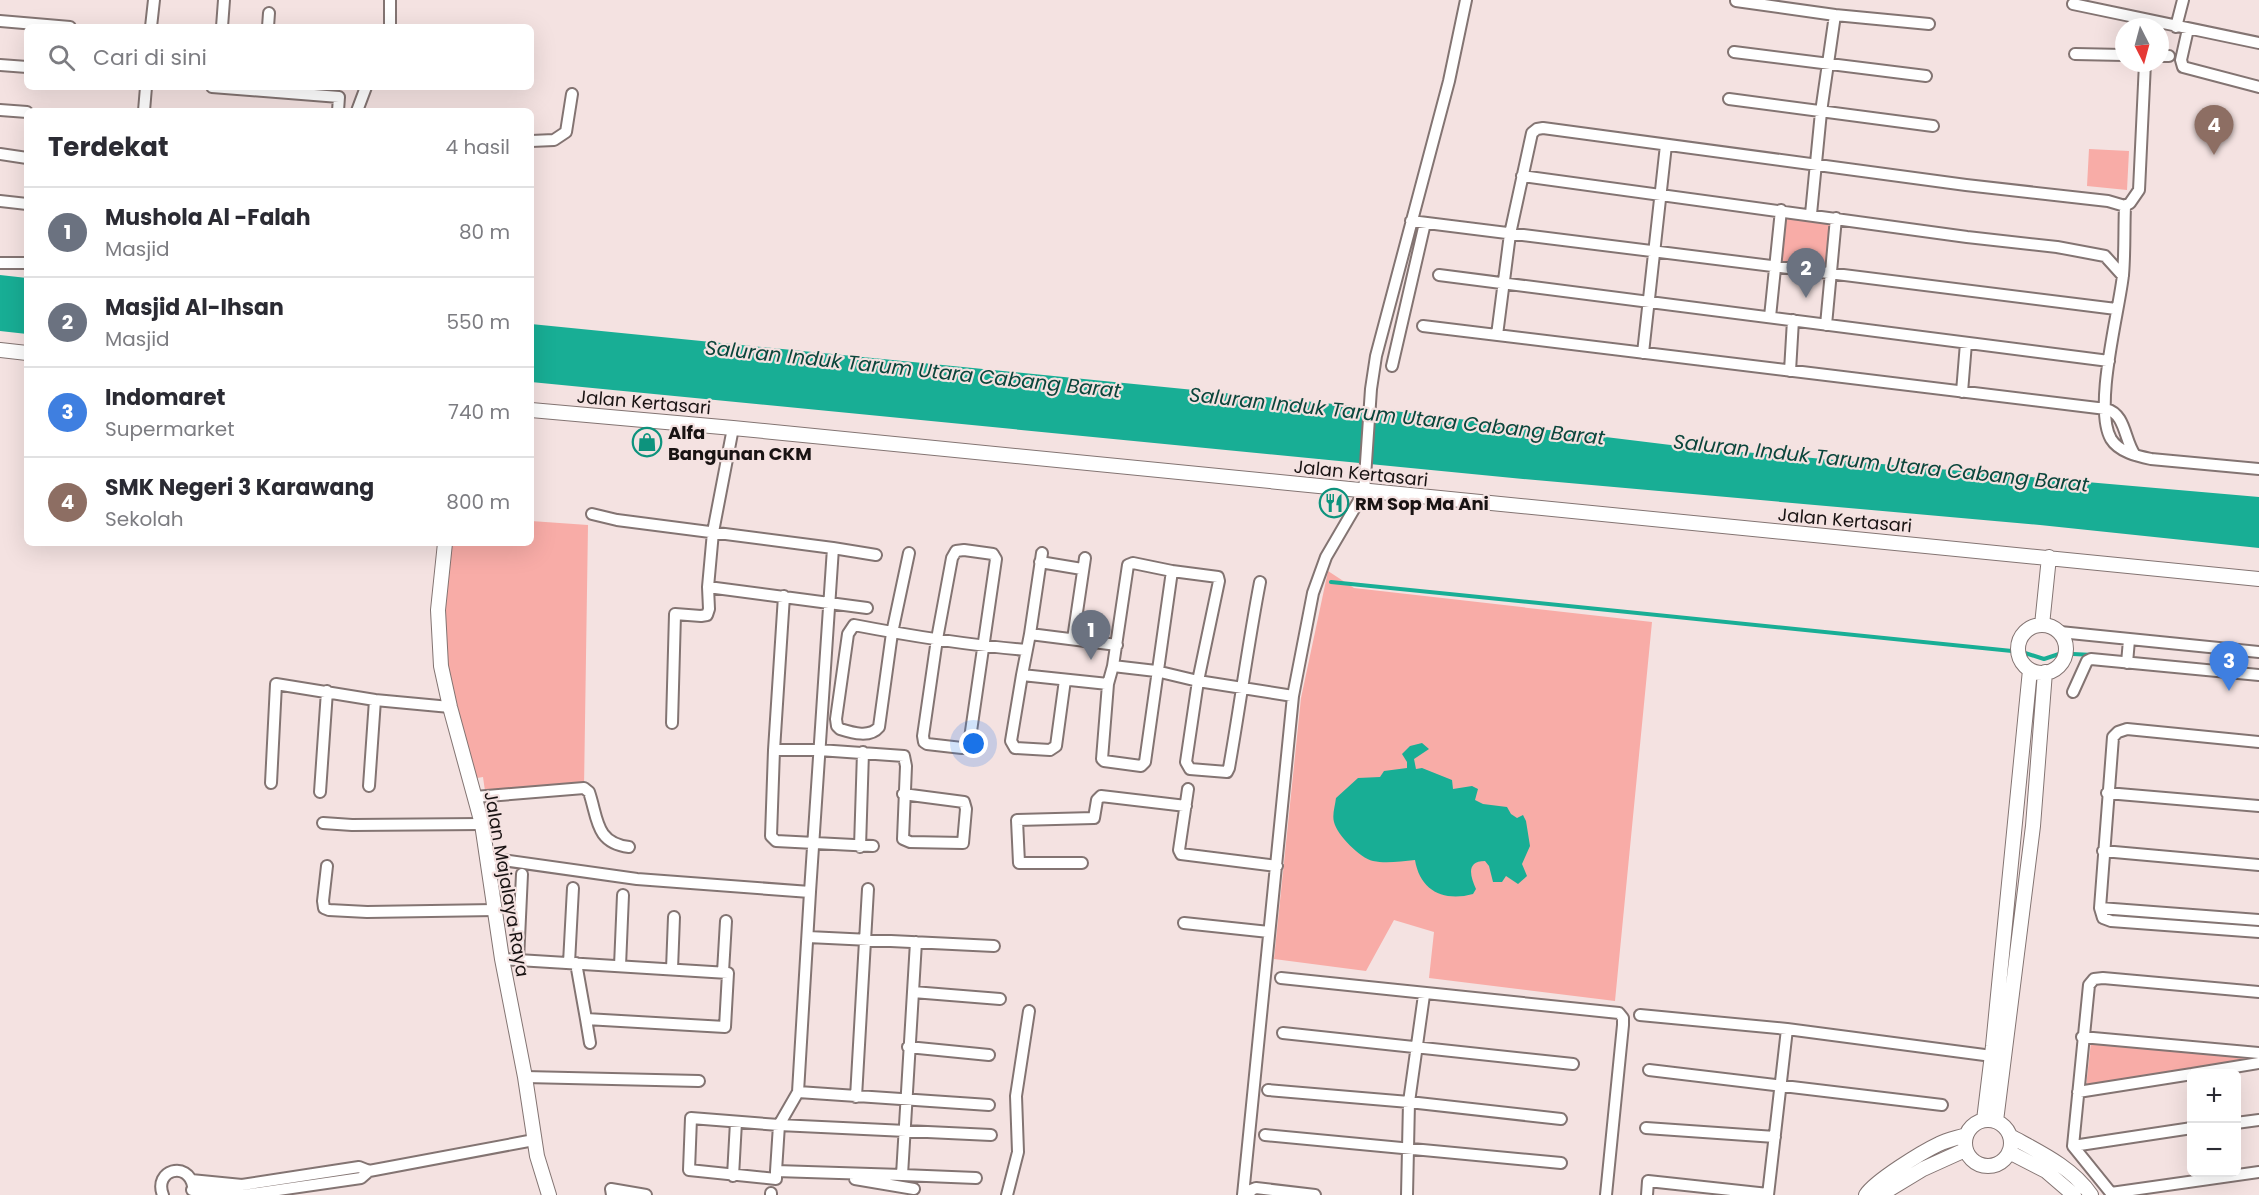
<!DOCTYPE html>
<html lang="id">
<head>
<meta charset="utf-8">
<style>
  :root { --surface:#fff; --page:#f2f2f3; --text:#2b2b33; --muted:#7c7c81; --line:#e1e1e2; --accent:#0d937d }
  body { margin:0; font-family:Poppins,sans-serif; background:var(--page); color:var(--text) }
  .controls { position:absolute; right:18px; bottom:18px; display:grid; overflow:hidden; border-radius:9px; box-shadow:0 6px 24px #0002 }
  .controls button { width:54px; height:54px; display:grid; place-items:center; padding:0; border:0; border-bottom:2px solid var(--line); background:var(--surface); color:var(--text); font:30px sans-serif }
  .compass { position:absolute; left:2115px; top:18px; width:54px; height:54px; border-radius:50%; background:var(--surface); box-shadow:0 6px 24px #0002; rotate:174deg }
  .you { position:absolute; left:974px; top:744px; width:21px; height:21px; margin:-15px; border:4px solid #fff; border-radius:50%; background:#1a73e8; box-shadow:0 0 0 9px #1a73e833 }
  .badge { display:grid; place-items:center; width:39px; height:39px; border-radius:50%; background:var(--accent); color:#fff; font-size:20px; font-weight:700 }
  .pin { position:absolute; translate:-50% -50px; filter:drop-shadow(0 2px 3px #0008) }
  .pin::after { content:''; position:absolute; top:32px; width:21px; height:18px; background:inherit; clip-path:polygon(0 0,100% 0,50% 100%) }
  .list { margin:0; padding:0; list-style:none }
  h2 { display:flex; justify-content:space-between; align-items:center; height:78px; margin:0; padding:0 24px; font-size:26px }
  h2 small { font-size:20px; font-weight:400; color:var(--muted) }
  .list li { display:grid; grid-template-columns:39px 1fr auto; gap:18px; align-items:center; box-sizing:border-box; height:90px; padding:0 24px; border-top:2px solid var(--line) }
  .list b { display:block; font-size:22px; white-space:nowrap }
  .list p { margin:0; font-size:20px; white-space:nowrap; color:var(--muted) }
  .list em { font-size:20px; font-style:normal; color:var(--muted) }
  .icon { flex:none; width:33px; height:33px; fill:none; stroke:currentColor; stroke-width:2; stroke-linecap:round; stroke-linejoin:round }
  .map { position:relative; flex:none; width:2259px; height:1195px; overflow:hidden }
  .search { position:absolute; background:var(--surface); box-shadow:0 6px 24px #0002; left:24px; top:24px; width:510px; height:66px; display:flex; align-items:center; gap:15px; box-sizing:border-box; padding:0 21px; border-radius:9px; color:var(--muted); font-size:22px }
  .panel { position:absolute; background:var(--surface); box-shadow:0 6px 24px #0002; left:24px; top:108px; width:510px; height:438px; border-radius:9px }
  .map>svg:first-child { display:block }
  .green { fill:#f8aca7 }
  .water { fill:#18ae95 }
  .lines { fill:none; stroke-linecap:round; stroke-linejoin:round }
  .stream { stroke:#18ae95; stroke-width:4 }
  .minor-casing { stroke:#837472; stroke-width:14 }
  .tertiary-casing { stroke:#837472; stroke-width:16 }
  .minor { stroke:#fff; stroke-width:10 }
  .tertiary { stroke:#fff; stroke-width:14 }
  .labels { text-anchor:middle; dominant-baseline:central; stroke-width:4.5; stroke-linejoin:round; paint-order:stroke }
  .street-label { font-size:18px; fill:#191313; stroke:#f4e2e1 }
  .poi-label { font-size:18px; font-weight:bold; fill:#191313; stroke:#f4e2e1; text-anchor:start }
  .water-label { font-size:20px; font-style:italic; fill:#0b453b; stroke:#f4e2e1 }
</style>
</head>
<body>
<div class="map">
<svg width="2259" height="1195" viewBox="0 0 2259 1195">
  <rect width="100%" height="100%" fill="#f4e2e1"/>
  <!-- green -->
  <path class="green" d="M 2089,149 L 2129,151 L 2127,190 L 2087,186 Z
    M 1781,210 L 1836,218 L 1831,274 L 1775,267 Z
    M 531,521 L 588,525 L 584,788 L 485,791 L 483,777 L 471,779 L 450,707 L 438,610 L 447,543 L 531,543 Z
    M 1328,571 L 1354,588 L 1652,622 L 1615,1001 L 1429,978 L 1434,932 L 1394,920 L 1366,971 L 1274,959 L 1301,698 Z
    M 2091,1042 L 2259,1056 L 2259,1060 L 2086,1087 Z"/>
  <!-- water -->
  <path class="water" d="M 0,275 L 27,278 L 27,334 L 0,331 Z
    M 531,324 L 1354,406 L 1687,447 L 2259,497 L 2259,548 L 2040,525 L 1523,479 L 531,382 Z
    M 1422,743 L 1429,749 L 1414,759 L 1416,769 L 1422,768 L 1452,780 L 1453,789 L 1472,786 L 1478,789 L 1475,800 L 1483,804 L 1507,807 L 1511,814 L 1517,818 L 1523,815 L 1526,821 L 1530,846 L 1522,864 L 1527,876 L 1518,884 L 1506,876 L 1502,882 L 1493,882 L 1489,866 L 1485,861 C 1466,861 1470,876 1476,889 L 1473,894 C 1444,902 1420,891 1415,860 C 1401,861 1387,864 1373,861 C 1360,858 1337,835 1334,822 C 1332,815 1335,806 1336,798 L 1358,778 L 1380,777 L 1384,771 L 1407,768 L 1407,762 L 1402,754 L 1410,746 Z"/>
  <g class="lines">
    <!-- stream -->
    <path class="stream" d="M 1331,582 L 2012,651
      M 2025,653 L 2044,659 L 2059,654
      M 2073,654 L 2093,655"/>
    <!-- minor casing -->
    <g class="minor-casing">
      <path id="minor" d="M 390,0 L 390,27
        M 1736,1 L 1835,15 L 1929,24
        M 2073,4 L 2259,43
        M 0,21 L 70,27
        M 151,27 L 154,0
        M 222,27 L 224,0
        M 268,27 L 269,13
        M 2176,27 L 2183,0
        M 2188,29 L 2181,60 L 2183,67 L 2259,87
        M 1734,52 L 1926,76
        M 2075,54 L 2124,55
        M 2160,56 L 2169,56
        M 0,65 L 27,67
        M 212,87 L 339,97 L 338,111
        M 1729,99 L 1933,126
        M 0,110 L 27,112
        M 144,111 L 146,87
        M 357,111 L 366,87
        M 531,141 L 554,140 L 566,132 L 572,94
        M 0,154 L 27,158
        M 1522,176 L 1967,237 L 2057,247 L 2105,256 L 2123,276
        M 0,201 L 27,204
        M 2125,206 L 2130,203 L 2139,190 L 2145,63
        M 1811,214 L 1821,112 L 1835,15
        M 1411,221 L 2116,309
        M 0,263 L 27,263
        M 1439,275 L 2109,361
        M 1770,317 L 1781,210
        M 1826,325 L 1836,218
        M 1423,326 L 2106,409 C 2126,414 2124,440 2135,455
        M 1497,335 L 1510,234 L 1532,133 L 1537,129 L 1543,128 L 1966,185 L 2108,201 L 2125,206 C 2124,229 2125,252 2123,275 C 2119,312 2093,408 2111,439 C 2119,452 2137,456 2151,459 L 2259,469
        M 1643,353 L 1666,145
        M 1392,366 L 1425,223
        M 1790,371 L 1793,320
        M 1962,392 L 1966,343
        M 833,548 L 876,555
        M 964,550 L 993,554 L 996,559 L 969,745 L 962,748 L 927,744 L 924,742 L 923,736 L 937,639 L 952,558 L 956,551 Z
        M 909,553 L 892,633 L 879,727 C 870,738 853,733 840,729 L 837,726 L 836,719 L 848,634 L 854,625 C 911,636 968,645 1026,650
        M 1040,562 L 1082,569
        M 1172,571 L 1133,563 L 1128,565 L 1113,666 L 1156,671 L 1198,681 L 1293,696
        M 708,587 L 867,608
        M 784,596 L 774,750 L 771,836 L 776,841 L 873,846
        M 2060,632 L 2259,652
        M 1030,634 L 1042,553
        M 1073,639 L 1085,558
        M 2127,663 L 2129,640
        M 1113,666 L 1108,684 L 1102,759 L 1104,761 L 1141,766 L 1145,762 L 1172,571 L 1218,577 L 1219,581 L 1198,681 L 1186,762 L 1190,769 L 1227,772 L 1229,768 C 1240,706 1248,644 1260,582
        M 2217,671 L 2218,648
        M 1022,675 L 1011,741 L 1015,748 L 1050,750 L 1056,746 L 1065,680
        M 1108,684 L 1022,675 L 1030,634 L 1117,645
        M 2073,692 L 2087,661 L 2091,659 L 2259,675
        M 672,723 L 675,614 L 701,616 L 707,615 L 709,609 L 708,587 L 713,532 L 733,428
        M 2259,742 L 2127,729 L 2118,732 L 2113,737 L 2100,908 L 2103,918 L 2111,921 L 2259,932
        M 774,750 L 819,750 L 904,756 L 906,766 L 903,839 L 910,842 L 963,843 L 966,809 L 964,802 L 903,794
        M 271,783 L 276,684 L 375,700
        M 369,786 L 375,700 L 450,707
        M 1188,789 L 1179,850 L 1181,854 L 1277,866
        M 320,792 L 327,691
        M 2107,793 L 2259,806
        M 475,797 L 584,788 L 589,792 C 598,818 595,843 629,847
        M 323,823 L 352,825 L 482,824
        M 860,847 L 863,752
        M 2103,851 L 2259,865
        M 488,858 L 637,879 L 810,892 L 833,548 L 617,520 L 592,514
        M 1082,863 L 1019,863 L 1017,820 L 1094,818 L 1097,800 L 1101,796 L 1186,806
        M 327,866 L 323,901 L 324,908 L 329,910 L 367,912 L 495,910
        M 810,892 L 798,1092 L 779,1125 L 776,1171 L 902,1175
        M 2100,908 L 2259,920
        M 1184,923 L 1269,932
        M 808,937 L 994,946
        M 916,942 L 902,1175 L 976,1178
        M 502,959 L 518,960 L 728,973 L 725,1027 L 586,1019 L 576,963
        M 518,960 L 522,874
        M 569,963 L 573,888
        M 620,966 L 623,895
        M 672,969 L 674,917
        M 723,972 L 726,921
        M 1281,978 L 1619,1013 L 1623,1018 L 1623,1025 L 1606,1195
        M 913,992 L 1000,999
        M 2259,992 L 2103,978 L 2094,979 L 2089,985 L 2073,1146 L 2111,1193 L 2259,1172
        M 1640,1015 L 1787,1029
        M 586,1019 L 590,1043
        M 1283,1033 L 1573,1064
        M 2082,1037 L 2259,1053
        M 908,1047 L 989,1055
        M 1649,1070 L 1942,1105
        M 2192,1074 L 2259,1063
        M 525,1077 L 699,1081
        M 1268,1090 L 1409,1102 L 1561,1119
        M 798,1092 L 989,1105
        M 2078,1092 L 2192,1074
        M 856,1097 L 868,889
        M 2236,1123 L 2259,1120
        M 1646,1128 L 1775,1137
        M 1265,1135 L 1561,1163
        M 2073,1146 L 2192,1128
        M 776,1171 L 776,1179 L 689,1170 L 691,1118 L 779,1125 L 991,1135
        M 733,1176 L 736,1122
        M 855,1179 L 914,1189
        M 191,1180 L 242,1185 L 359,1167 L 369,1171 L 534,1140
        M 192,1190 L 244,1195 L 361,1178 L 369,1171
        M 163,1195 C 153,1170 188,1160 193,1186
        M 612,1195 L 611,1189 L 646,1195
        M 771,1195 L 771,1193
        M 1007,1195 L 1018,1152 L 1016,1096 L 1029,1011
        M 1243,1195 L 1293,696 L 1313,593 L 1326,557 L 1364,492 L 1371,389 L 1376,356 L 1449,81 L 1466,0
        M 1249,1195 L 1251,1190 L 1256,1188 L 1315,1195
        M 1407,1195 L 1409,1102 L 1424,995
        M 1647,1195 L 1648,1181 L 1768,1194
        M 1768,1195 L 1787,1029 L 1992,1056"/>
    </g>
    <!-- tertiary casing -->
    <g class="tertiary-casing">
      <path id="tertiary" d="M 0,350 L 27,353
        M 531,410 L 733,428 L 2259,579
        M 445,543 L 438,610 L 441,666 L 450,707 L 482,824 L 502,959 L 525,1077 L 537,1156 L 549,1195
        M 2042,625 L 2049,557
        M2018 649a24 24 0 1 1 48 0a24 24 0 1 1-48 0Z
        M1965 1143a23 23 0 1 1 46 0a23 23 0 1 1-46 0Z
        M 1984,1120 L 1993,1046 L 2030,670
        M 1996,1121 L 2033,826 L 2045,672
        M 2010,1136 C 2039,1152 2072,1167 2091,1195
        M 2009,1152 L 2046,1171 L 2074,1195
        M 1866,1195 C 1875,1181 1922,1152 1939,1144 C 1947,1140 1957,1138 1966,1135
        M 1880,1195 L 1923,1169 L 1965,1150"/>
    </g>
    <!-- minor -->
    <use href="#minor" class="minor"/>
    <!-- tertiary -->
    <use href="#tertiary" class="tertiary"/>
  </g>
  <!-- icons -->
  <defs>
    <g id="shop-ring" transform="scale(1.5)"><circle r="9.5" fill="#f4e2e1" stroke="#0d937d" stroke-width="1.5"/><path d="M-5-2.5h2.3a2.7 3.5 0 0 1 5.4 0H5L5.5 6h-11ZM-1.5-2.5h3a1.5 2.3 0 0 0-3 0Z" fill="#0d937d"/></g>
    <g id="restaurant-ring" transform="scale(1.5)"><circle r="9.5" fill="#f4e2e1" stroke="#0d937d" stroke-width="1.5"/><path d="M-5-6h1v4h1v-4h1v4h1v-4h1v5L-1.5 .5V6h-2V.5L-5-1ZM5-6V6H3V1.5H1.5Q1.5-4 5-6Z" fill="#0d937d"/></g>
  </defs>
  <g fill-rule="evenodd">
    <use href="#shop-ring" x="647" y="442"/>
    <use href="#restaurant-ring" x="1334" y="503"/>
  </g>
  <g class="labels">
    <!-- street labels -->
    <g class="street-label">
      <text transform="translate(644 402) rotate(5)">Jalan Kertasari</text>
      <text transform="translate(1361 473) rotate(6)">Jalan Kertasari</text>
      <text transform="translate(1845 520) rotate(5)">Jalan Kertasari</text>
      <text transform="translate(507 884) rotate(80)">Jalan Majalaya Raya</text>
    </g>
    <!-- poi labels -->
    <g class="poi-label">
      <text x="668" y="432">Alfa<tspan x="668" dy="21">Bangunan CKM</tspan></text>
      <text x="1355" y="503">RM Sop Ma Ani</text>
    </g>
    <!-- water labels -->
    <g class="water-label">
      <text transform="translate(913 369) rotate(6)">Saluran Induk Tarum Utara Cabang Barat</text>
      <text transform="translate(1397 416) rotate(6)">Saluran Induk Tarum Utara Cabang Barat</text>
      <text transform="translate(1881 463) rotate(6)">Saluran Induk Tarum Utara Cabang Barat</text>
    </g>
  </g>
</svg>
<div class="controls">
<button>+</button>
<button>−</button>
</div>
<svg class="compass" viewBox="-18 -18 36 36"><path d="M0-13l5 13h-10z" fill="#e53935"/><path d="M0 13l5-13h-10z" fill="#7c7c81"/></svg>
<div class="you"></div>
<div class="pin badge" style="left:1091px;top:660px;background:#6b7280">1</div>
<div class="pin badge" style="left:1806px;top:298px;background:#6b7280">2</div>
<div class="pin badge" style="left:2229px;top:691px;background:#3f7fe0">3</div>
<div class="pin badge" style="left:2214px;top:155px;background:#8d6e63">4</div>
<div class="search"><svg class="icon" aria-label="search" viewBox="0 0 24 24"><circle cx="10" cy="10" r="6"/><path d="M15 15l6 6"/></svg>Cari di sini</div>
<section class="panel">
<h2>Terdekat<small>4 hasil</small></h2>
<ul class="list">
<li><span class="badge" style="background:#6b7280">1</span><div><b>Mushola Al -Falah</b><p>Masjid</p></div><em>80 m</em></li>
<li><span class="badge" style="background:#6b7280">2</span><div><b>Masjid Al-Ihsan</b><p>Masjid</p></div><em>550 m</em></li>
<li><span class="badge" style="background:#3f7fe0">3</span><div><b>Indomaret</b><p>Supermarket</p></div><em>740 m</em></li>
<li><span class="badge" style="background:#8d6e63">4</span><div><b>SMK Negeri 3 Karawang</b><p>Sekolah</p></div><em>800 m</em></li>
</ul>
</section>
</div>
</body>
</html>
